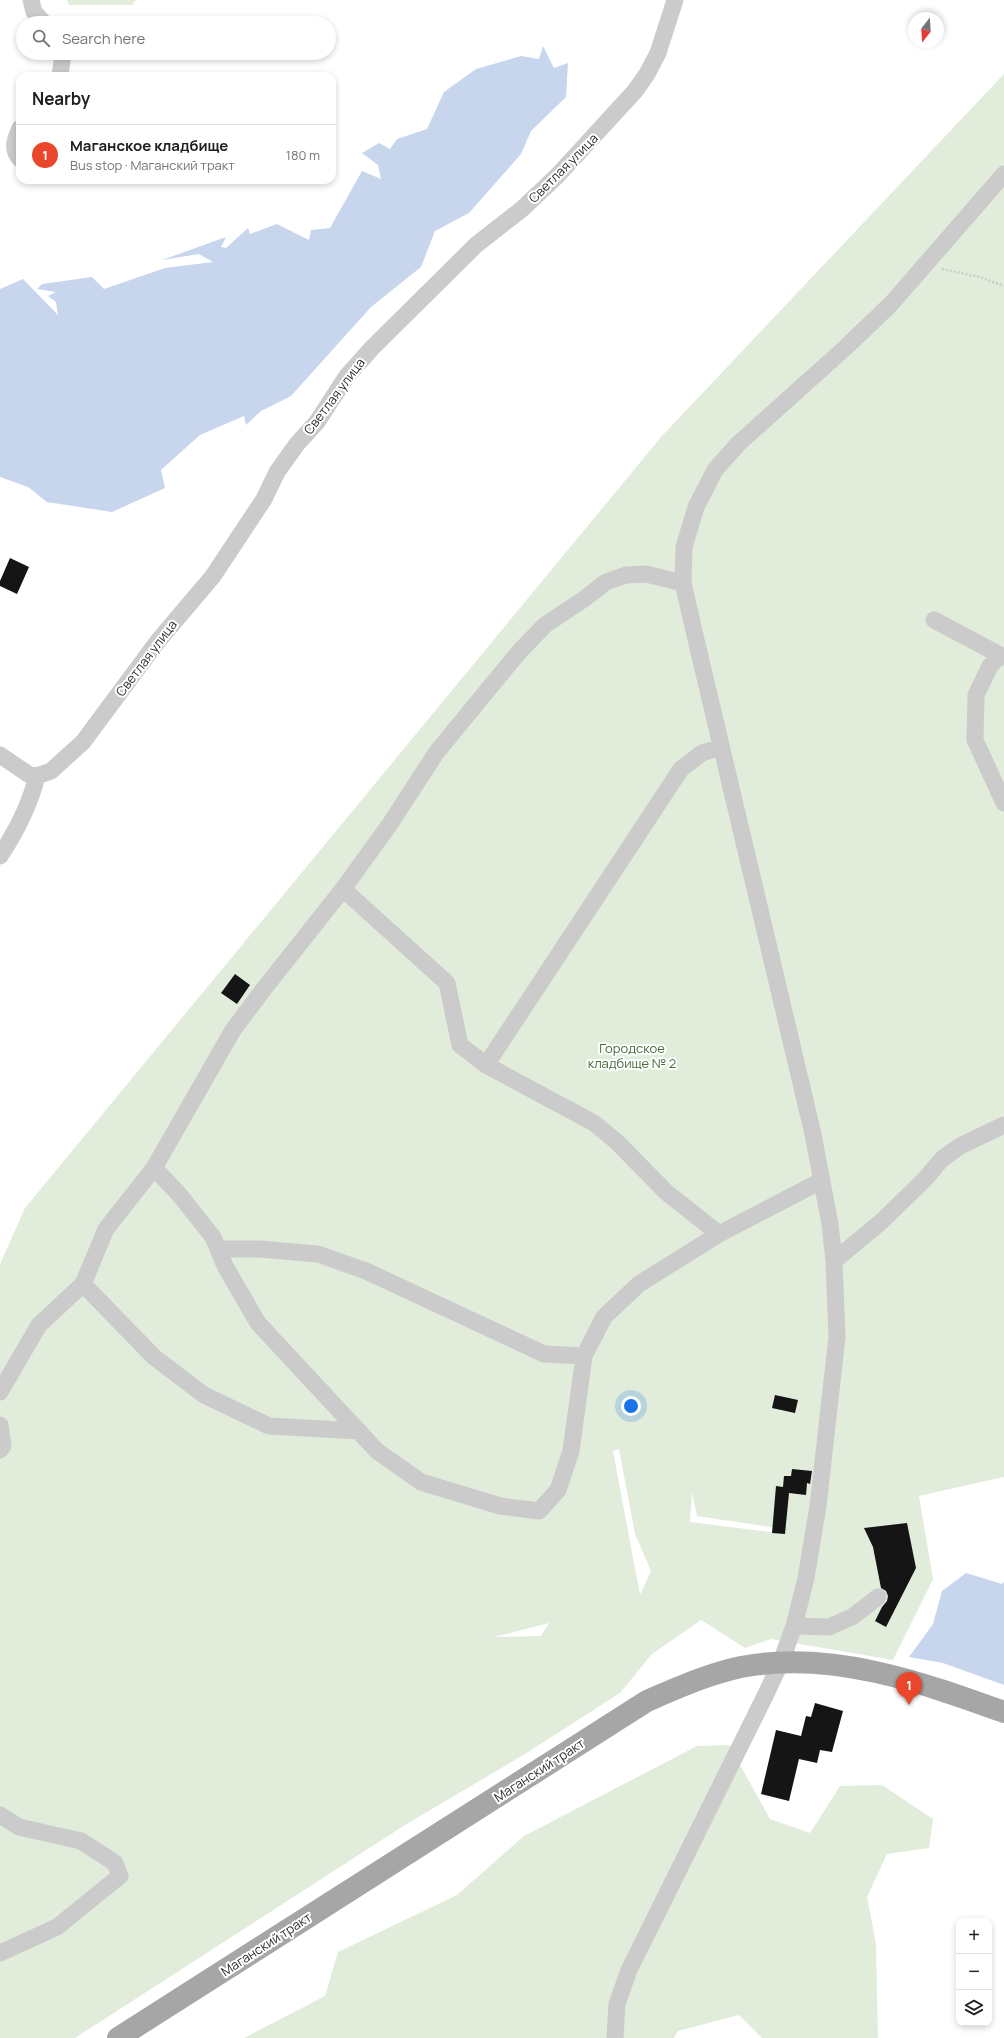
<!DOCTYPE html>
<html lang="en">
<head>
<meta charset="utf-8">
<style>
  :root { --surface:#fff; --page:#f6f6f6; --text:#202124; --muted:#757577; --line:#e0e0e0; --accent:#e9462c }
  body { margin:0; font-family:Manrope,sans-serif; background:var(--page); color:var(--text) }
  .controls { position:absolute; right:12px; bottom:12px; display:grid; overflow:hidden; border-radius:8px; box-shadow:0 2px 6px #0003 }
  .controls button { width:36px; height:36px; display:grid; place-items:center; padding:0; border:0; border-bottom:1px solid var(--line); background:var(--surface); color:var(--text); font:20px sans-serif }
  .compass { position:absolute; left:908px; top:12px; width:36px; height:36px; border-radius:50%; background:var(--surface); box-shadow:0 2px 6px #0003; rotate:197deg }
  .you { position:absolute; left:631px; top:1406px; width:14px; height:14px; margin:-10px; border:3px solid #fff; border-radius:50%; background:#1a73e8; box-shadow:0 0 0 6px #1a73e833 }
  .badge { display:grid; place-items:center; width:26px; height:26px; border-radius:50%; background:var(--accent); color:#fff; font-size:13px; font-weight:700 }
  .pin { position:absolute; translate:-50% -33px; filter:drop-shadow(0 1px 2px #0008) }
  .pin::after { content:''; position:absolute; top:21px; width:14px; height:12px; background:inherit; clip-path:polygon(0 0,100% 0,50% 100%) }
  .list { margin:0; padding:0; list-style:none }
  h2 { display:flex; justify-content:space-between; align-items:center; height:52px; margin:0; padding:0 16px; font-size:17px }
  h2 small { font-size:13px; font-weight:400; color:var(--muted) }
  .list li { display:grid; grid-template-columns:26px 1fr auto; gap:12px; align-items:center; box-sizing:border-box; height:60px; padding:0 16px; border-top:1px solid var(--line) }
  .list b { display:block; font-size:15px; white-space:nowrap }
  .list p { margin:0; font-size:13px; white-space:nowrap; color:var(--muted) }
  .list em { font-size:13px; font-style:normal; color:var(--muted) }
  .icon { flex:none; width:22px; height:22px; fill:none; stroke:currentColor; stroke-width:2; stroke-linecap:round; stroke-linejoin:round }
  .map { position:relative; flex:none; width:1004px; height:2038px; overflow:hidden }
  .search { position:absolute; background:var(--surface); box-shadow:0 2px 6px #0003; left:16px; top:16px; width:320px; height:44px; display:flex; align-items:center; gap:10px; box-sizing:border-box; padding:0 14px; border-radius:22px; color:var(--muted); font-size:15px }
  .panel { position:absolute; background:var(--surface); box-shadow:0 2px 6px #0003; left:16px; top:72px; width:320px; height:112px; border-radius:12px }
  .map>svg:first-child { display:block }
  .green { fill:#e1ecdb; fill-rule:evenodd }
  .water { fill:#c7d6ec }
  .building { fill:#151515 }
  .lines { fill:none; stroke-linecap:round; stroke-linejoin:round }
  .path { stroke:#cbcbcb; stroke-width:2.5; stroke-dasharray:2 2; stroke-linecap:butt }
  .minor { stroke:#cbcbcb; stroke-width:17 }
  .major { stroke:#a6a6a6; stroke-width:22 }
  .labels { text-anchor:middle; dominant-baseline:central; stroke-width:4; stroke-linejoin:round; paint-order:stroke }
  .street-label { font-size:13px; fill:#2e2e2e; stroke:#fff }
  .park-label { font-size:13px; fill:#476b3a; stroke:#fff }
</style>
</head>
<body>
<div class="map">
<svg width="1004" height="2038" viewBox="0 0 1004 2038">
  <rect width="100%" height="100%" fill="#fff"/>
  <!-- green -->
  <path class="green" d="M 67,0 L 136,0 L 132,5 L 69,5 Z
    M 1004,74 L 1004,1477 L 919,1496 L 933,1579 L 893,1660 L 771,1639 L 745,1648 L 701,1620 L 652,1654 L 620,1693 L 525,1754 L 405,1825 L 75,2038 L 0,2038 L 0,1264 L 25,1208 L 661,437 ZM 619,1449 L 635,1534 L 651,1571 L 640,1595 L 613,1451 ZM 692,1492 L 697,1516 L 778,1528 L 778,1533 L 690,1522 ZM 549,1623 L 541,1636 L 494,1637 Z
    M 729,1745 L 770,1819 L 810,1833 L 840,1786 L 882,1785 L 933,1819 L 929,1848 L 887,1854 L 867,1897 L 876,1944 L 878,2038 L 762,2038 L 739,2015 L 678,2031 L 674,2038 L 244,2038 L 325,1996 L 338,1952 L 457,1895 L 524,1836 L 697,1746 Z"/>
  <!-- water -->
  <path class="water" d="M 543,46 L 554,68 L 568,63 L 566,97 L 531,131 L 521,154 L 469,213 L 435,231 L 421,267 L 371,307 L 291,396 L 261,411 L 246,425 L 244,416 L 200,435 L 161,470 L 165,488 L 112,512 L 47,502 L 28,487 L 0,477 L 0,289 L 23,279 L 58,315 L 56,302 L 48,296 L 56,292 L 37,289 L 42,284 L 92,277 L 104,289 L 165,268 L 213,262 L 199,254 L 162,260 L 226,237 L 221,247 L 226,248 L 248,228 L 250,234 L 277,224 L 309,240 L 311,230 L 330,228 L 362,171 L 381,179 L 378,165 L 362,153 L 379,143 L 390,149 L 397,139 L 427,129 L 444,92 L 476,69 L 521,56 L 539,59 Z
    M 966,1573 L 1002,1584 L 1004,1582 L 1004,1685 L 943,1663 L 909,1657 L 933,1624 L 942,1591 Z"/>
  <!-- building -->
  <path class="building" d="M 10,558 L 29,567 L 17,594 L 0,586 L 0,581 Z
    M 235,974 L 250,985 L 237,1004 L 221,993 Z
    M 775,1395 L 798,1400 L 795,1413 L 772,1408 Z
    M 792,1469 L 812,1471 L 810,1484 L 807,1483 L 806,1495 L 789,1493 L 785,1534 L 772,1533 L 776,1486 L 783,1487 L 784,1476 L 791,1476 Z
    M 907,1523 L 916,1568 L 886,1627 L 875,1621 L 882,1607 L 887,1601 L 888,1596 L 886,1591 L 881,1588 L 873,1547 L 864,1528 Z
    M 815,1703 L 843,1711 L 832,1752 L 820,1750 L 817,1763 L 799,1759 L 789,1801 L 761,1794 L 776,1730 L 801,1736 L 806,1716 L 811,1717 Z"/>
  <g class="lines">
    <!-- path -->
    <path class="path" d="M 942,269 L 980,277 L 1004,286"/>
    <!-- minor -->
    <path class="minor" d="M 31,0 L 34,12 L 44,23
      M 60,76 L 63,53
      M 20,128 C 15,139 11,149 20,159
      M 683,583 L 646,574 L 626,575 L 606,582 L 584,599 L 545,625 L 519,652 L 436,753 L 390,824 L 343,889 L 263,990 L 233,1030 L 154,1168 L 178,1193 L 213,1237 L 225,1266 L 258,1323 L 377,1451 L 421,1482 L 500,1506 L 539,1511 L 558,1490 L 571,1451 L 584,1356 L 604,1317 L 639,1284 L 719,1234 L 821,1181
      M 934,620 L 1000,655
      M 1004,657 L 1000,655 L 990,666 L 976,695 L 975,740 L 1004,803
      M 0,755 L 28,774 L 37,776 L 51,771 L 83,742 L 158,641 L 213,576 L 264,499 L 277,472 L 297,444 L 317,422 L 347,376 L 372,348 L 476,245 L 522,209 L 557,176 L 635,91 L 647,74 L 658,53 L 675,0
      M 0,856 C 16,832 30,804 37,776
      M 343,889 L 447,983 L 460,1045 L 486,1065 L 594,1123 L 617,1142 L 666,1192 L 719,1234
      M 486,1065 L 681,769 L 702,753 L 721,747
      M 154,1168 L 106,1229 L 83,1284 L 154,1357 L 204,1395 L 269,1426 L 359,1431
      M 218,1249 L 259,1249 L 318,1254 L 366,1271 L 544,1354 L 584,1356
      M 834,1261 L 882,1221 L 925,1179 L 942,1159 L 960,1146 L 1004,1125
      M 0,1392 L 39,1325 L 83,1284
      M 0,1425 L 3,1446 L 0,1450
      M 794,1626 L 829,1627 L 852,1617 L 878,1597
      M 0,1815 L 19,1827 L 81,1841 L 115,1863 L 120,1876 L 57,1927 L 0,1953
      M 615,2038 L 617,2004 L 629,1970 L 766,1694 L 781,1662 L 794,1626 L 806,1578 L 818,1506 L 837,1337 L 834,1261 L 830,1224 L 813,1134 L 698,648 L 683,583 L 684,547 L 696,507 L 715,470 L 738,444 L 845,348 L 891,304 L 1004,174"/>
    <!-- major -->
    <path class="major" d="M 118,2038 L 647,1701 C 677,1688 708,1674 741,1667 C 831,1650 921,1682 1004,1712"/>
  </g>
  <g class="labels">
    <!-- street labels -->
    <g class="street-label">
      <text transform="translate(563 168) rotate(-45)">Светлая улица</text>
      <text transform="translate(334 396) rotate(-53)">Светлая улица</text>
      <text transform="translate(146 658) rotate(-53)">Светлая улица</text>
      <text transform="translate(539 1770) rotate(-33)">Маганский тракт</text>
      <text transform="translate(266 1944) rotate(-33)">Маганский тракт</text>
    </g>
    <!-- park labels -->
    <g class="park-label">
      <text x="632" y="1048">Городское<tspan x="632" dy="15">кладбище № 2</tspan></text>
    </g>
  </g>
</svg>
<div class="controls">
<button>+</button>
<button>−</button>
<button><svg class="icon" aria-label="layers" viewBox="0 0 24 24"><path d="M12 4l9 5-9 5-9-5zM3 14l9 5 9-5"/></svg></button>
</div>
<svg class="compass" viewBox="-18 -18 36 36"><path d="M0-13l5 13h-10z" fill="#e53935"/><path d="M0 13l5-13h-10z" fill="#757577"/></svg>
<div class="you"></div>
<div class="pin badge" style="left:909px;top:1705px">1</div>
<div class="search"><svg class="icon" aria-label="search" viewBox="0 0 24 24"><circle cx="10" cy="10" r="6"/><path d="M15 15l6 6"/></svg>Search here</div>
<section class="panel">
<h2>Nearby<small></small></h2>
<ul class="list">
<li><span class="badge">1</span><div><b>Маганское кладбище</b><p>Bus stop · Маганский тракт</p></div><em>180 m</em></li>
</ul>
</section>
</div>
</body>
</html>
